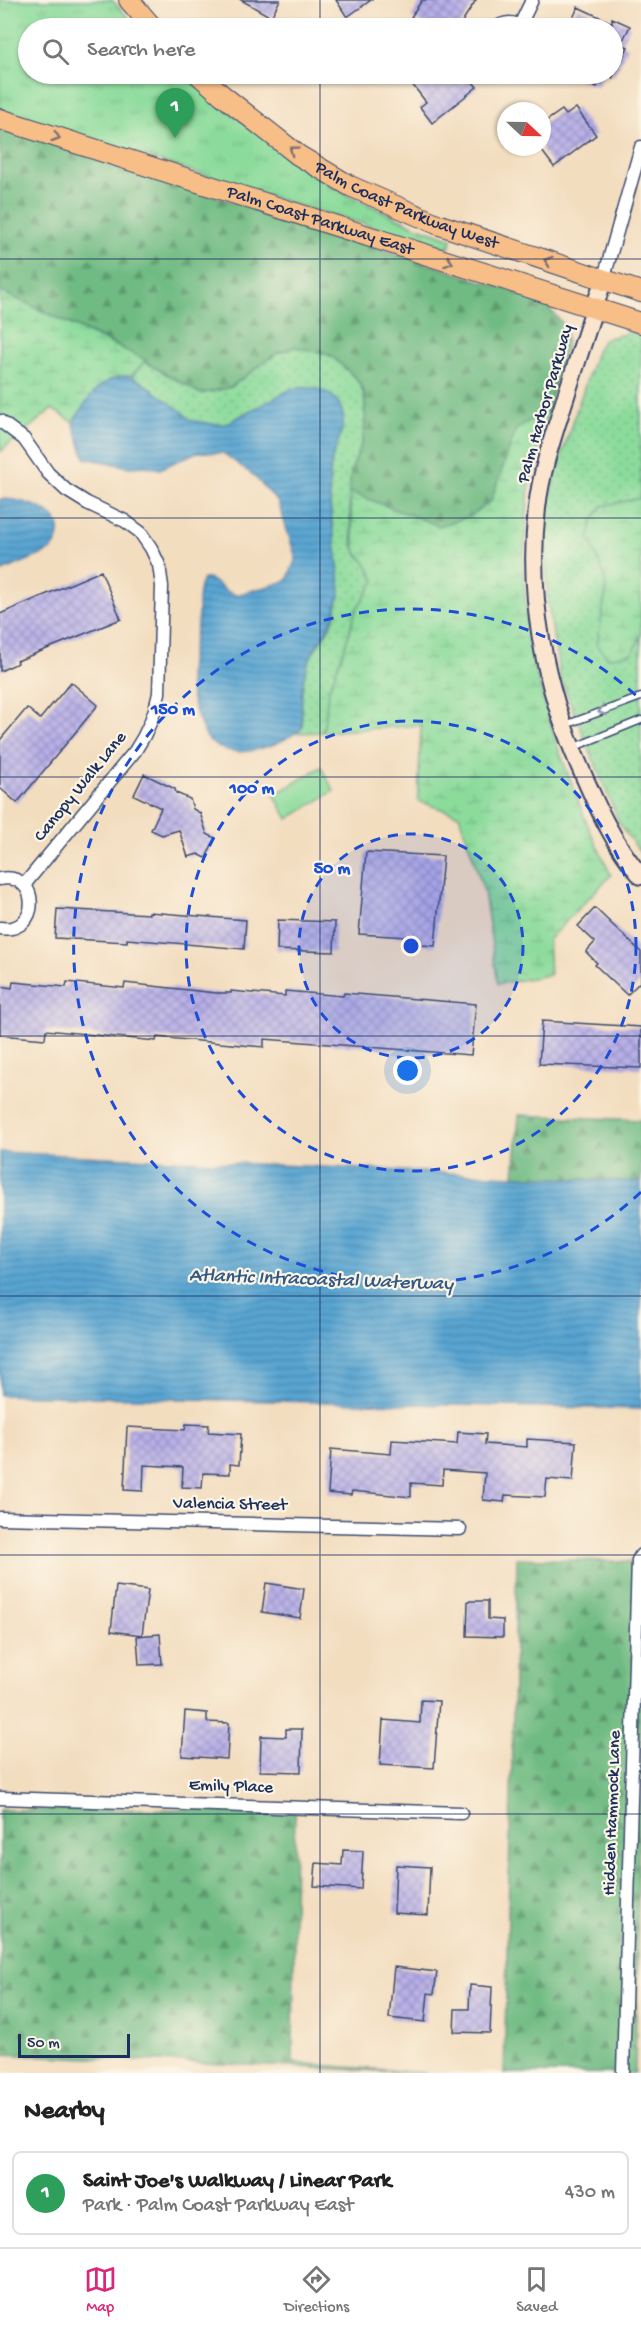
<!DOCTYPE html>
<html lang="en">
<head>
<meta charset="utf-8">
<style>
  :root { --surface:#fff; --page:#f6f6f6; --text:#222; --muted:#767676; --line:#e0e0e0; --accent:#db2777 }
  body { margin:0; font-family:"Gochi Hand",sans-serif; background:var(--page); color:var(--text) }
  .compass { position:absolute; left:497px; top:102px; width:54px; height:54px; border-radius:50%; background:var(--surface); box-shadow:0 2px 4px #0004; rotate:112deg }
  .scale { position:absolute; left:18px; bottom:15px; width:112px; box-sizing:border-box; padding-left:6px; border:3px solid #1b2f5e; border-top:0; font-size:16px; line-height:21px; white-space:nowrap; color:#1b2f5e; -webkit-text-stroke:4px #fcf5e5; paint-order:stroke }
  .you { position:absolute; left:408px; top:1071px; width:21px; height:21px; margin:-15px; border:4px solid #fff; border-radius:50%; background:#1a73e8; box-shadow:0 0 0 9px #1a73e833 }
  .badge { display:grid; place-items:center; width:39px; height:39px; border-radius:50%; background:var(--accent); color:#fff; font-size:20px; font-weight:700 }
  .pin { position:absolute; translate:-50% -50px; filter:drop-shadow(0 2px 3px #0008) }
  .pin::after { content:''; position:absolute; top:32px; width:21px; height:18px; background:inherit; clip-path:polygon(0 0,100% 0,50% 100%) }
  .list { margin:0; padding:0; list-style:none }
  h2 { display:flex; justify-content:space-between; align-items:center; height:78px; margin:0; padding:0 24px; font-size:26px }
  h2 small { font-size:20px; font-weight:400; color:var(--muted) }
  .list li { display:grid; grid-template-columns:39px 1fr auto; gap:18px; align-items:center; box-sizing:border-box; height:84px; margin:0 12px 12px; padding:0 12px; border:2px solid var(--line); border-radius:9px }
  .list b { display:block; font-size:22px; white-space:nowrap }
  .list p { margin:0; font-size:20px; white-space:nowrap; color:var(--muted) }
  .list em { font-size:20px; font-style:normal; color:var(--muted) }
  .icon { flex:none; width:33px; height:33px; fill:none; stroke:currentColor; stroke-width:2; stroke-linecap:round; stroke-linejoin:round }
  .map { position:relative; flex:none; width:641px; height:2073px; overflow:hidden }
  .search { position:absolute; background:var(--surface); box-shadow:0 2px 4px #0004; left:18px; right:18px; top:18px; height:66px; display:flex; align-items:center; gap:15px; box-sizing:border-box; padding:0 21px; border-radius:33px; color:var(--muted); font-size:22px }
  .sheet { height:174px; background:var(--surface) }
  nav { display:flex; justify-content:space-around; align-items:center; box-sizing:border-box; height:84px; border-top:2px solid var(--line); background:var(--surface); font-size:16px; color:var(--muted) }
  nav a { display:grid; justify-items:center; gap:3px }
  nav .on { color:var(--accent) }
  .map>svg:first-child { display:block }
  .grass { fill:url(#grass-dots); stroke:#53857c; stroke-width:1.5 }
  .forest { fill:url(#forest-firs); stroke:#467570; stroke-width:1.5 }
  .wetland { fill:url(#wetland-marsh); stroke:#53857c; stroke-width:1.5 }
  .park { fill:url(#park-tufts); stroke:#53857c; stroke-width:1.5 }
  .garden { fill:#8bdb9b; stroke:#53857c; stroke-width:1.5 }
  .water { fill:url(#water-rules); stroke:#3a6a98; stroke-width:1.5 }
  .building { fill:url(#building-cross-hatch) }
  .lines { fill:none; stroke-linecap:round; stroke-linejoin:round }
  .lane-casing { stroke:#3b496d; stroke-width:9 }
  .street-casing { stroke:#3b496d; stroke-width:15 }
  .secondary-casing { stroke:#3b496d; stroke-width:20 }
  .primary-casing { stroke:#3b496d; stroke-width:22 }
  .lane { stroke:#fff; stroke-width:6 }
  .street { stroke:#fff; stroke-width:12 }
  .secondary { stroke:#fce5cf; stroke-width:16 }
  .primary { stroke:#f7be88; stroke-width:20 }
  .oneway { stroke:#7e6f71 }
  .oneway2 { stroke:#8d97ae }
  .grid { fill:none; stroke:#1b2f5e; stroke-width:1.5; stroke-opacity:0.55 }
  .ring { fill:none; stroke:#1d4ed8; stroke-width:3; stroke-dasharray:10 8 }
  .labels { text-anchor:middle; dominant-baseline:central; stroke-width:4.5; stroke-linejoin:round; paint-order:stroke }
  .street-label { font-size:18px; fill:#1b2f5e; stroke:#fcf5e5 }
  .water-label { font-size:20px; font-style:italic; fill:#315887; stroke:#fcf5e5 }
  .centre { fill:#1d4ed8; stroke:#fcf5e5; stroke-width:3 }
  .ring-label { font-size:18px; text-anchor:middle; font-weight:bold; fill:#1d4ed8; stroke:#fcf5e5; stroke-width:4.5; stroke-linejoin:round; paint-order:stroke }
</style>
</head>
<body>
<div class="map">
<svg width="641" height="2073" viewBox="0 0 641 2073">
  <defs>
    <pattern id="grass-dots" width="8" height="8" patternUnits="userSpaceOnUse" patternTransform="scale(1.5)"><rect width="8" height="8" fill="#8bdb9b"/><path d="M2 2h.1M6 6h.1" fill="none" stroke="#77bc88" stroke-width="1.8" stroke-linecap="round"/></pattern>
    <pattern id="forest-firs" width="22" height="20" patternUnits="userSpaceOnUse" patternTransform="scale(1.5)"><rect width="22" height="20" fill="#70bb83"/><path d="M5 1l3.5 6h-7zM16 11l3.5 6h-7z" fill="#5b986e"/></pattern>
    <pattern id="wetland-marsh" width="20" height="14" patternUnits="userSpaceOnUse" patternTransform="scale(1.5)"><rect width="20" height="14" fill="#8bdb9b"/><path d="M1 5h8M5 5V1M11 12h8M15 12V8" fill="none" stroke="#77bc88"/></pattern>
    <pattern id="park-tufts" width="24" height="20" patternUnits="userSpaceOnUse" patternTransform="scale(1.5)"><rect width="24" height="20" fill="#8bdb9b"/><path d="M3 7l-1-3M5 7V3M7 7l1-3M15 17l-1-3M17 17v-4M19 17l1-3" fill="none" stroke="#77bc88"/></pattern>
    <pattern id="water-rules" width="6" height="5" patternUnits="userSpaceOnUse" patternTransform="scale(1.5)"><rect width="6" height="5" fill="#59a5d2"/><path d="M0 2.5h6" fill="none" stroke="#4987ae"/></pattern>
    <pattern id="building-cross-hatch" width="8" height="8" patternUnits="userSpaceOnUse" patternTransform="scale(1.5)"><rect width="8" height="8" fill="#b7afe8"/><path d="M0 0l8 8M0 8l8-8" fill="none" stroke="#948fbf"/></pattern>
  </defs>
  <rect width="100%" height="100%" fill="#fcf5e5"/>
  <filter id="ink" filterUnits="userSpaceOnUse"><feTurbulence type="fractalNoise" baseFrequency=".0167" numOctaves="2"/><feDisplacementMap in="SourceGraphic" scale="12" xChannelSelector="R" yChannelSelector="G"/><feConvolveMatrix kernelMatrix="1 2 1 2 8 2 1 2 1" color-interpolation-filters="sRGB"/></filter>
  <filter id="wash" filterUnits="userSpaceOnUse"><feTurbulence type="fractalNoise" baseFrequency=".008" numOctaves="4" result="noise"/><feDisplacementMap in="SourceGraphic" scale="24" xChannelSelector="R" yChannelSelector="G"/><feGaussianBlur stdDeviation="1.35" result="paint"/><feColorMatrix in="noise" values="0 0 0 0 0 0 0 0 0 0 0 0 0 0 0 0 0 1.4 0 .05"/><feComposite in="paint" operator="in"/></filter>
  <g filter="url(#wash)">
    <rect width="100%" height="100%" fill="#f3ddbf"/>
    <!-- grass -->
    <path class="grass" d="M 632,332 L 641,334 L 641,853 L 620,825 L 560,677 L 547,598 L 546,515 L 556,472 L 597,349 L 605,339 Z
      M 295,347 C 351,353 376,386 362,442 C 358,459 350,473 349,491 C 349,502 351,540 355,550 C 357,555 364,560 367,564 C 370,569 372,575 375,581 L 356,610 L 345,647 L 329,689 L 323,732 L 296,733 L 302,728 C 301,703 300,679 311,656 C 318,642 333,628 336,612 C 345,562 324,516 331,466 C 334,441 349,429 339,403 L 252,409 L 226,424 L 203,424 L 190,420 L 181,411 L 131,376 L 146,360 L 201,394 L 231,387 L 277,353 Z"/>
    <!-- forest -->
    <path class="forest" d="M 0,128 L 522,294 L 523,296 L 547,306 L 562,323 L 566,332 L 566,345 L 549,408 L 516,430 L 491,501 L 469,517 L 439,526 L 349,492 L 351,471 L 362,442 L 365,424 L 365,395 L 357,379 L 329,354 L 295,347 L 277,353 L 231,387 L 201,394 L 118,346 L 0,291 Z
      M 519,1115 L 641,1120 L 641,1182 L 514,1176 Z
      M 517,1558 L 641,1562 L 641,1829 L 639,1829 L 635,2073 L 504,2073 Z
      M 295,1809 L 293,2063 L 426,2073 L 0,2054 L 0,1810 Z"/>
    <!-- wetland -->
    <path class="wetland" d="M 0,291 L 146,360 L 131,376 C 106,374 85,404 73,422 L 52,409 L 0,452 Z
      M 549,408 L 529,486 L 523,566 L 528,644 L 557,745 L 587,824 L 611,875 L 548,940 L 550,975 L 498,984 L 484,891 L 459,815 L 418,801 L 421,725 L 323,732 L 329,689 L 345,647 L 356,610 L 375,581 L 368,566 L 355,550 L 349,492 L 439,526 L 469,517 L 491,501 L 516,430 Z
      M 641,498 L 641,635 L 632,653 L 608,658 L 597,645 L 606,591 L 605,577 L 589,538 L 592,522 L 602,506 Z"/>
    <!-- park -->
    <path class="park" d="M 0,0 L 112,0 L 138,28 L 28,28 L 28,74 L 184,74 L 207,95 L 339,191 L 413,225 L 452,239 L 449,248 L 297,205 L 0,110 Z"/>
    <!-- garden -->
    <path class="garden" d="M 321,767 L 334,791 L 288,819 L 274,795 Z"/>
    <!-- water -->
    <path class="water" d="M 123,376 L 131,376 L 143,383 L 181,411 L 190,420 L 218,425 L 226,424 L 291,389 C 309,385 331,388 340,406 C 350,426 334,445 331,464 C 324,509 341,554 340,598 L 337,600 C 335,625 319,637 310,659 C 300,682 301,704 302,728 C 280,746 236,762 212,743 C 203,737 191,700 190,689 C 187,666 193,647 197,625 C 200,610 195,593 203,579 L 210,579 L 228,592 L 236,595 L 287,581 L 296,558 L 278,502 L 253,475 L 223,453 L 197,452 L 160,469 L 146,466 L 130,467 L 85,458 L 73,422 C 86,403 97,380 123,376 Z
      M 0,499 C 28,499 81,516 50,551 L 0,572 Z
      M 0,1152 L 641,1182 L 641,1409 L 0,1395 Z"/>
    <g id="blocks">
      <!-- building -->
      <path class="building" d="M 241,0 L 280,0 L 271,17 Z
        M 336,0 L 371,0 L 347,17 Z
        M 422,0 L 476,0 L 458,28 L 429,28 L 411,17 Z
        M 578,7 L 612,23 L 612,18 L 630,26 L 621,44 L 628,47 L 612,79 L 612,28 L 577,28 L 570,25 Z
        M 404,74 L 449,74 L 453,80 L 461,74 L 466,74 L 477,87 L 432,123 L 420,107 L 426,102 Z
        M 568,74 L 603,74 L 597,87 Z
        M 576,108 L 596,135 L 554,167 L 542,151 L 542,124 L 562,110 L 566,115 Z
        M 101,571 L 121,619 L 17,661 L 18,663 L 0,671 L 0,614 Z
        M 71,682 L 98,705 L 17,803 L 0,788 L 0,740 L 27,708 L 40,719 Z
        M 144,774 L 175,789 L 176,793 L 190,799 L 193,809 L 200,813 L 207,834 L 215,838 L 206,858 L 198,854 L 188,857 L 179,830 L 162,835 L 151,830 L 161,808 L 134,795 Z
        M 366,852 L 443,856 L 435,946 L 406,944 L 407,937 L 359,934 Z
        M 595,908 L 641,952 L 641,981 L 627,995 L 595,965 L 597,963 L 586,952 L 595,942 L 578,926 Z
        M 57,909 L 149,914 L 149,912 L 246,920 L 244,949 L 127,939 L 127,942 L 55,938 Z
        M 278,920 L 335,922 L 334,952 L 277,950 Z
        M 13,982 L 66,987 L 67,982 L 124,988 L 125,983 L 216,993 L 231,993 L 231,991 L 285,996 L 285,991 L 343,996 L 344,993 L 476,1004 L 471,1055 L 264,1039 L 264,1047 L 157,1037 L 156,1041 L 46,1030 L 45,1039 L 0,1035 L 0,986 L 12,988 Z
        M 542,1021 L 641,1027 L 641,1068 L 539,1064 Z
        M 186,1424 L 209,1425 L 208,1432 L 241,1434 L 239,1465 L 230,1464 L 230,1474 L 203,1473 L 202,1488 L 182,1487 L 183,1467 L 144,1465 L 143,1491 L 124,1490 L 127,1427 L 185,1430 Z
        M 458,1432 L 486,1434 L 485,1444 L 527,1447 L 527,1439 L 576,1442 L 573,1481 L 547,1479 L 545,1497 L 505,1495 L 504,1502 L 483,1500 L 485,1473 L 443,1470 L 442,1485 L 411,1483 L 411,1497 L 352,1491 L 351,1495 L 328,1493 L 331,1449 L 391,1454 L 392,1440 L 457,1444 Z
        M 266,1583 L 304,1589 L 300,1618 L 262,1612 Z
        M 116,1586 L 148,1590 L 142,1635 L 111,1631 Z
        M 468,1601 L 488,1601 L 488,1619 L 503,1620 L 503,1637 L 467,1636 Z
        M 160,1634 L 162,1664 L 139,1665 L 137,1636 Z
        M 421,1700 L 439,1701 L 434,1768 L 380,1765 L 383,1720 L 420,1723 Z
        M 185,1711 L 207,1713 L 207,1722 L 229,1723 L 227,1759 L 182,1756 Z
        M 286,1729 L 302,1729 L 301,1772 L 260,1771 L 261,1736 L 286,1737 Z
        M 343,1850 L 363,1851 L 361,1889 L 314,1886 L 316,1863 L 342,1865 Z
        M 396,1865 L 430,1867 L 428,1915 L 394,1913 Z
        M 394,1967 L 437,1972 L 434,1994 L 428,1993 L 425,2022 L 389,2018 Z
        M 470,1985 L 492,1987 L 490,2033 L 454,2032 L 455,2009 L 469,2009 Z"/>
    </g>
  </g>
  <g filter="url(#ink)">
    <use href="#blocks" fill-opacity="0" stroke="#3b496d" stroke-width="1.5"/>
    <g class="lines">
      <!-- lane casing -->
      <g class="lane-casing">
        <path id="lane" d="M 565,725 L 641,697
          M 572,748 L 641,720"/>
      </g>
      <!-- street casing -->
      <g class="street-casing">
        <path id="street" d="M 520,25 L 532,0
          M 496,28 C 505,21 515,22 525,28
          M 603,281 L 641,147
          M 0,421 L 24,439 L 48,473 L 66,490 L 87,503 L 125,521 L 140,532 L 151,548 L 159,565 L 162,586 L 159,693 C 155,715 147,733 135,751 L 24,885
          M 0,879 C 41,871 41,935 0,928
          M 0,1518 L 460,1529
          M 0,1798 L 461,1813
          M 623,2073 L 638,1560 L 641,1555"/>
      </g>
      <!-- secondary casing -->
      <g class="secondary-casing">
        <path id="secondary" d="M 603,281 C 590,321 577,362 564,402 C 553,437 541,471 537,508 C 527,596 544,685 579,765 C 596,804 613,844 641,876"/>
      </g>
      <!-- primary casing -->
      <g class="primary-casing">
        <g id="primary">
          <path d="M 129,0 L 153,28"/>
          <path id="s1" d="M 198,74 L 222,95 L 298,155 L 350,186 L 437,224 L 641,292"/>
          <path id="s2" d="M 0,119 L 641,323"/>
        </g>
      </g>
      <!-- lane -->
      <use href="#lane" class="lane"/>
      <!-- street -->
      <use href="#street" class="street"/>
      <!-- secondary -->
      <use href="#secondary" class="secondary"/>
      <!-- primary -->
      <use href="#primary" class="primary"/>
    </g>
    <!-- one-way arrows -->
    <defs><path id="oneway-chevron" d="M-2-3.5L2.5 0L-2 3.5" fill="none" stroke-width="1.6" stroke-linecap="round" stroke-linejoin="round" transform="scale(1.5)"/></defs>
    <g class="oneway">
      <use href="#oneway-chevron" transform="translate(56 137) rotate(18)"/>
      <use href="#oneway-chevron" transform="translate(293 150) rotate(-143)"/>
      <use href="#oneway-chevron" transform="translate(548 261) rotate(-162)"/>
      <use href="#oneway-chevron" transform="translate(449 262) rotate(18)"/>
    </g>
    <use class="oneway2" href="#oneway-chevron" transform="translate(602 711) rotate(160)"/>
  </g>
  <!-- grid -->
  <path class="grid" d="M 320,0 L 320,28M 320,74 L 320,2073M 0,259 L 641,259M 0,518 L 641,518M 0,777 L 641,777M 0,1036 L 641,1036M 0,1296 L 641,1296M 0,1555 L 641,1555M 0,1814 L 641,1814"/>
  <!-- distance rings -->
  <circle cx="411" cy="946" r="112" fill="#1d4ed8" fill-opacity=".12"/>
  <g class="ring">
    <circle cx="411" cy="946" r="112"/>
    <circle cx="411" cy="946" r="225"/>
    <path d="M641 1192A337 337 0 1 1 641 700"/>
  </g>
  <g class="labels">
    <!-- street labels -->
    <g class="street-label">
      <text stroke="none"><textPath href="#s1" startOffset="249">Palm Coast Parkway West</textPath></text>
      <text stroke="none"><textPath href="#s2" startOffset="336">Palm Coast Parkway East</textPath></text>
      <text transform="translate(546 404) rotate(-74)">Palm Harbor Parkway</text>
      <text transform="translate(81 787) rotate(-51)">Canopy Walk Lane</text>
      <text transform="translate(230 1505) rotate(1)">Valencia Street</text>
      <text transform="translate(231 1787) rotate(2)">Emily Place</text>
      <text transform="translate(613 1813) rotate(-88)">Hidden Hammock Lane</text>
    </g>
    <!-- water labels -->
    <g class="water-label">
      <text transform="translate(321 1281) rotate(2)">Atlantic Intracoastal Waterway</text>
    </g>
  </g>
  <circle cx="411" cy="946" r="9" class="centre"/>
  <g class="ring-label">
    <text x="173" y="714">150 m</text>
    <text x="252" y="793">100 m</text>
    <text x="332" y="873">50 m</text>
  </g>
</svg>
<svg class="compass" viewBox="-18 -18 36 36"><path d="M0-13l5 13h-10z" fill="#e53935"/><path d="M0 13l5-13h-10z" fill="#767676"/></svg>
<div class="scale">50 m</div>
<div class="you"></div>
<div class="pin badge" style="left:175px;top:138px;background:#2e9e5b">1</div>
<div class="search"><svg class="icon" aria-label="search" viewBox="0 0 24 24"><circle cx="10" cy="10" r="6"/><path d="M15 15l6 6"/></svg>Search here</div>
</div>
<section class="sheet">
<h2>Nearby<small></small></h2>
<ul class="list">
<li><span class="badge" style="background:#2e9e5b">1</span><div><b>Saint Joe's Walkway / Linear Park</b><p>Park · Palm Coast Parkway East</p></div><em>430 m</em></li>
</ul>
</section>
<nav>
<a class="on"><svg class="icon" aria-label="map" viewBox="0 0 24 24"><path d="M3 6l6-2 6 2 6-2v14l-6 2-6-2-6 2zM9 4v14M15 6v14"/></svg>Map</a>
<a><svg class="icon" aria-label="directions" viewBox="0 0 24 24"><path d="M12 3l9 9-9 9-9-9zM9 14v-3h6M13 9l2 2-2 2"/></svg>Directions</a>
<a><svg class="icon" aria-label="saved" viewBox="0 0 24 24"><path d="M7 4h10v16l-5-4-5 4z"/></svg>Saved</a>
</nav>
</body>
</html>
